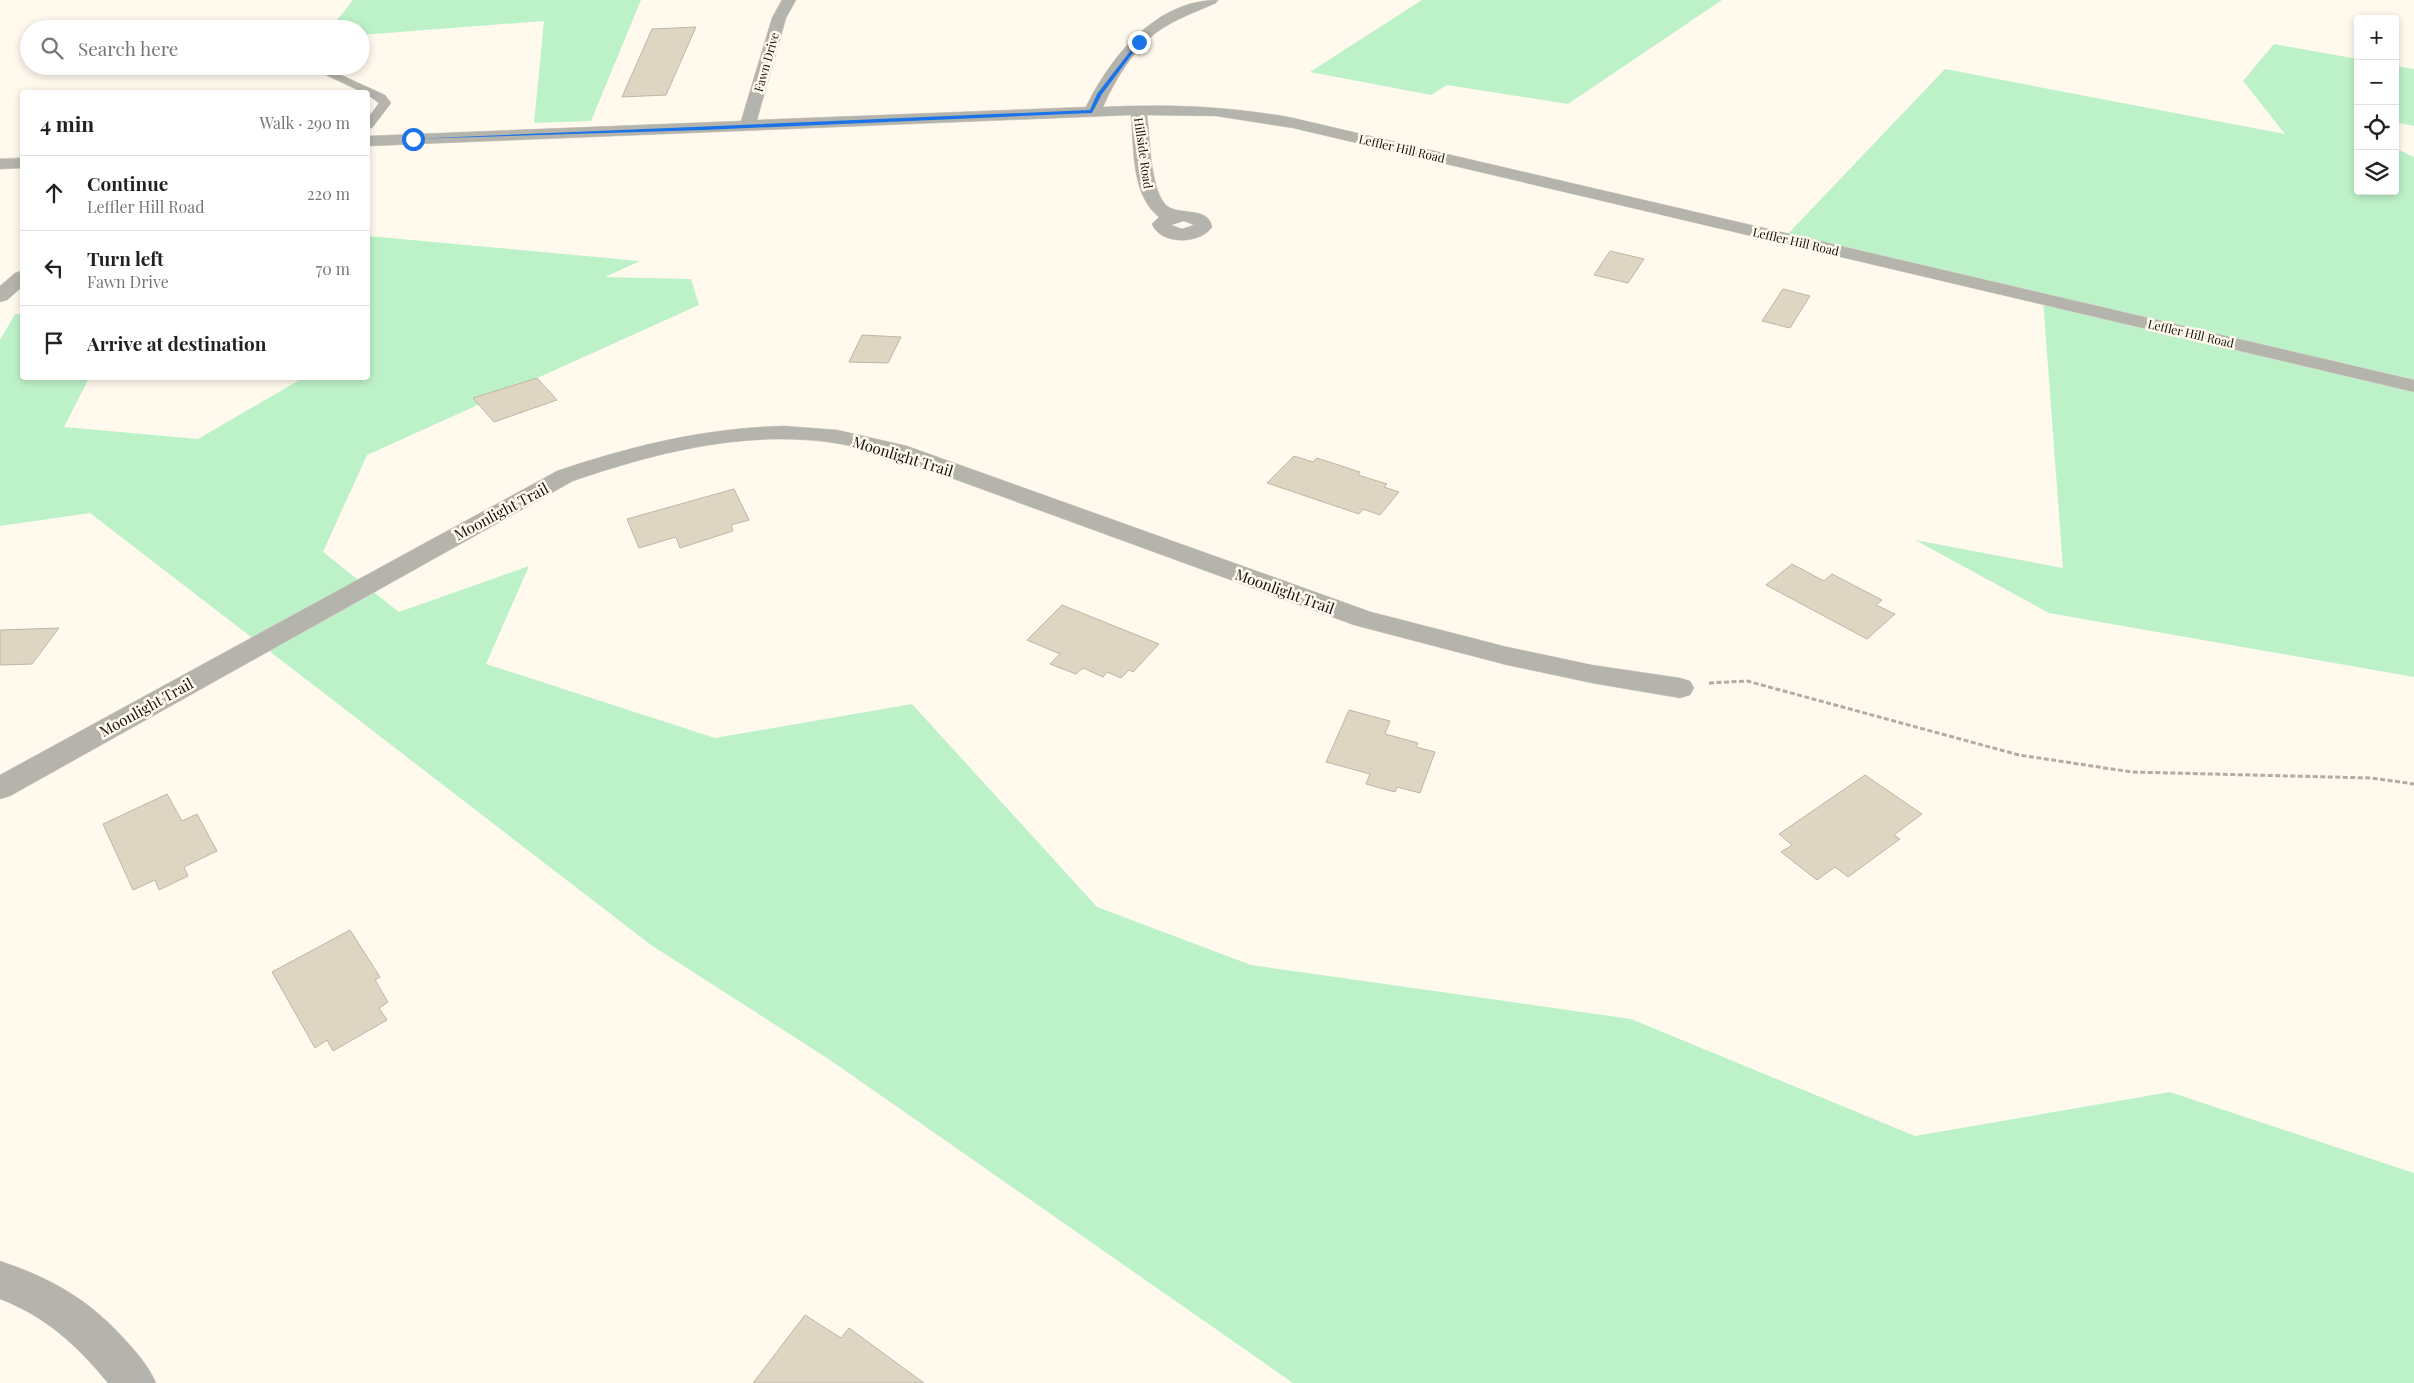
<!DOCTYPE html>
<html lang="en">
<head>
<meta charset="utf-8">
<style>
  :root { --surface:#fff; --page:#f6f6f6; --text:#222; --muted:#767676; --line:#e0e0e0 }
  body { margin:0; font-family:"Playfair Display",serif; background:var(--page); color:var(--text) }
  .controls { position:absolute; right:15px; top:15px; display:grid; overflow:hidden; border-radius:5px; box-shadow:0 2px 8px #0003 }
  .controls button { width:45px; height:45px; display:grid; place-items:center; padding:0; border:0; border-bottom:1px solid var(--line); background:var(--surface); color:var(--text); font:25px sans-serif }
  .stop { position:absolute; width:15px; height:15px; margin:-11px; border:4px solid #1a73e8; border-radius:50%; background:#fff }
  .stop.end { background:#1a73e8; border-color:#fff; box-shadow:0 1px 5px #0008 }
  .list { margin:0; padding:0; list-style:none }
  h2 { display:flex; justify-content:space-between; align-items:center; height:65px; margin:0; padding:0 20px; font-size:21px }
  h2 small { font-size:16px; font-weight:400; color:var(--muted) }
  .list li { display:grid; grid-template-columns:32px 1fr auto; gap:15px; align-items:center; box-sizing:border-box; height:75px; padding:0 20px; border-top:1px solid var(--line) }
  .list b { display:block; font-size:19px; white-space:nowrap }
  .list p { margin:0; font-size:16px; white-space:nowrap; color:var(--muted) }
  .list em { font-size:16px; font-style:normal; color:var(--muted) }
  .icon { flex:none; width:28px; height:28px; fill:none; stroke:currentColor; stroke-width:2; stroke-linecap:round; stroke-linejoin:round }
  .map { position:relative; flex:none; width:2414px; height:1383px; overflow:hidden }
  .search { position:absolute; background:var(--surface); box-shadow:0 2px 8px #0003; left:20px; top:20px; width:350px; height:55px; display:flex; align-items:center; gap:12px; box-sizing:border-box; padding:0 18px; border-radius:28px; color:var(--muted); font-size:19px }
  .panel { position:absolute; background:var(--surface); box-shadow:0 2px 8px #0003; left:20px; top:90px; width:350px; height:290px; border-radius:5px }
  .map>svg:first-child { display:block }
  .green { fill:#bdf2c9 }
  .building { fill:#ded5c3; stroke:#bfb6a4 }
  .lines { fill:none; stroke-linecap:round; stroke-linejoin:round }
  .lane-casing { stroke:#d9d4ca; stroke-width:1 }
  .street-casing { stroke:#d9d4ca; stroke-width:1 }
  .path { stroke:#b2ada4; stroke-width:3; stroke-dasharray:5 2.5; stroke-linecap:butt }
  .lane { fill:#b5b4ac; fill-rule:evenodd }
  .street { fill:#b5b4ac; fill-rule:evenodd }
  .route { fill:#1a73e8 }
  .labels { text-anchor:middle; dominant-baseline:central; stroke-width:5; stroke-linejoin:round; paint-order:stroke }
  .far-street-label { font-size:12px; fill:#14110b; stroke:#fff9ee }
  .street-label { font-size:15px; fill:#14110b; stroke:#fff9ee }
</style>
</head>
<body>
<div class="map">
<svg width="2414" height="1383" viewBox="0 0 2414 1383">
  <rect width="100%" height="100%" fill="#fff9ee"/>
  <!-- green -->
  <path class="green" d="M 353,0 L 641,0 L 591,121 L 534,123 L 544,21 L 361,35 L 361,29 L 330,29 Z
    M 1422,0 L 1722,0 L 1568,104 L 1447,85 L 1431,95 L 1310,72 Z
    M 2274,44 L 2358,59 L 2358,191 L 2395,191 L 2395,148 L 2414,157 L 2414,677 L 2049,613 L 1915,540 L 2063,568 L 2043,299 L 1785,237 L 1945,69 L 2285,134 L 2243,81 Z
    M 2395,66 L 2414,69 L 2414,126 L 2395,122 Z
    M 368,236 L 640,261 L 605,277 L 691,279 L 699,305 L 367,455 L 323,552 L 399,612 L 529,566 L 486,664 L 715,738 L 912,704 L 1097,907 L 1251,965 L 1631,1019 L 1915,1136 L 2170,1092 L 2414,1173 L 2414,1383 L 1293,1383 L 830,1060 L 651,945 L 90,513 L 0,526 L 0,340 L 15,314 L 22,314 L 22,378 L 89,378 L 64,427 L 198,439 L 303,378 L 368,378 Z"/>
  <!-- building -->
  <path class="building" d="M 696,27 L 666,95 L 622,97 L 652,29 Z
    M 1610,251 L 1644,259 L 1628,283 L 1594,275 Z
    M 1783,289 L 1810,296 L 1790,328 L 1762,321 Z
    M 862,335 L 901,337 L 888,363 L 849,362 Z
    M 537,378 L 557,400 L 494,422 L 473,398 Z
    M 1294,456 L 1313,462 L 1317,458 L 1360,472 L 1358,475 L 1387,484 L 1384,487 L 1399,492 L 1380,515 L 1363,509 L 1359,514 L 1267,483 Z
    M 734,489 L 749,520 L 731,525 L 733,531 L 680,548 L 676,537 L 639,548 L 627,519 Z
    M 1792,564 L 1824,581 L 1832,574 L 1882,600 L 1876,605 L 1895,614 L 1867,639 L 1766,585 Z
    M 1062,605 L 1159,644 L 1133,672 L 1129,670 L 1121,678 L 1107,672 L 1103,677 L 1083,668 L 1076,674 L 1050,664 L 1060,654 L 1027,640 Z
    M 59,628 L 32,664 L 0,665 L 0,630 Z
    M 1349,710 L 1390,721 L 1385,734 L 1418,743 L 1416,747 L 1435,752 L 1420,793 L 1397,787 L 1395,792 L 1366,784 L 1370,774 L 1326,762 Z
    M 1865,775 L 1922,814 L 1894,835 L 1900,839 L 1848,877 L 1835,867 L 1817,880 L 1781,852 L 1792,845 L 1779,834 Z
    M 167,794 L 182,821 L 197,814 L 217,851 L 184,867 L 188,876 L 159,890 L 155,880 L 133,890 L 103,824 Z
    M 350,930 L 380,977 L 375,980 L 388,1002 L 379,1008 L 387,1020 L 333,1051 L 327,1040 L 315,1048 L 272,972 Z
    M 805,1315 L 841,1338 L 849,1328 L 924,1383 L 753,1383 Z"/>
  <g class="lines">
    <!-- lane casing -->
    <g class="lane-casing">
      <path id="lane" d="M 330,70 L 385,95 L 391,103 L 372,128 L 368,128 L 368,118 L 379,103 L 368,95 L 368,92 L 362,92 L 326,75 L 326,71 Z"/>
    </g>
    <!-- street casing -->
    <g class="street-casing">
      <path id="street" d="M 782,0 L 796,0 L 786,18 L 757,120 L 1086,107 C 1111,56 1156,0 1218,0 L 1216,3 C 1196,12 1175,19 1157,32 C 1133,50 1115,80 1103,107 C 1167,104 1229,106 1293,118 L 2414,380 L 2414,392 L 1293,128 L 1216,116 L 1147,115 C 1150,139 1150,183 1164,203 C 1176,218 1208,204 1212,227 C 1200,245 1160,245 1152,224 L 1159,217 C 1131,195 1134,148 1131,115 L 368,146 L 368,136 L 741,121 L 772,18 ZM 1184,221 L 1194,225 L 1182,229 L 1171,225 Z
        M 22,158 L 22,168 L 0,169 L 0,159 Z
        M 22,271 L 22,287 L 7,300 L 0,302 L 0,286 L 15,273 Z
        M 784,426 L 837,430 L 907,446 L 1371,612 L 1507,647 L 1592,665 L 1680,678 L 1690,681 L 1694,688 L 1690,695 L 1680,698 L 1592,683 L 1507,665 L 1354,625 L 891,456 C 870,450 849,445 828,442 C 740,431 655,453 573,481 L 10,796 L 0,799 L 0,775 L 557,471 C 631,446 705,428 784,426 Z
        M 0,1261 C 53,1279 90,1300 127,1342 C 139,1355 149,1367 156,1383 L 108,1383 C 78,1346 45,1316 0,1299 Z"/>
    </g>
    <!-- path -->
    <path class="path" d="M 1709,683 L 1747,681 L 2019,755 L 2132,772 L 2371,778 L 2414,784"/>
    <!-- lane -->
    <use href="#lane" class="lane"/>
    <!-- street -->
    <use href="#street" class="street"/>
  </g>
  <!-- route -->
  <path class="route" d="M 1138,41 L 1141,42 L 1102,94 L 1092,113 L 704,130 L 410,139 L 1090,110 L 1097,94 Z"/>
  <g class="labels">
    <!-- far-street labels -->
    <g class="far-street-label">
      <text transform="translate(766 62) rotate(-74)">Fawn Drive</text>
      <text transform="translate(1402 148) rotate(13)">Leffler Hill Road</text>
      <text transform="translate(1144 153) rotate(82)">Hillside Road</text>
      <text transform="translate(1796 241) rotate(13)">Leffler Hill Road</text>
      <text transform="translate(2191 333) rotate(13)">Leffler Hill Road</text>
    </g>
    <!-- street labels -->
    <g class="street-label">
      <text transform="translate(903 456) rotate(17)">Moonlight Trail</text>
      <text transform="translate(501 511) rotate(-28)">Moonlight Trail</text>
      <text transform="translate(1285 591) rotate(20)">Moonlight Trail</text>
      <text transform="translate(146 707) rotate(-29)">Moonlight Trail</text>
    </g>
  </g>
</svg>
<div class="controls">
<button>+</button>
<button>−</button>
<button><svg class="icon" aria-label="locate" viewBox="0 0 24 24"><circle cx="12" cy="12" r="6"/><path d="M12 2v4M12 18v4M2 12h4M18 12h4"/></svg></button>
<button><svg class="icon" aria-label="layers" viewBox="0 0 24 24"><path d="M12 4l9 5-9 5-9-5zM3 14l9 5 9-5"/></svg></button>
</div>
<div class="stop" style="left:413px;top:139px"></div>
<div class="stop end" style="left:1139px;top:42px"></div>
<div class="search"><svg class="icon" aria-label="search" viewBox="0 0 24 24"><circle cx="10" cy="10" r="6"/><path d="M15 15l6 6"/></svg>Search here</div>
<section class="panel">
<h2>4 min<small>Walk · 290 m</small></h2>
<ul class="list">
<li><svg class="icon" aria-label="ahead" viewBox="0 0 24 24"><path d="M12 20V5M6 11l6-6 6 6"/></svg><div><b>Continue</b><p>Leffler Hill Road</p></div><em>220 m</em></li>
<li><svg class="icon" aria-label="left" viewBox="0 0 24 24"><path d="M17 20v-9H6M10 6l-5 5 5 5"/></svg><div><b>Turn left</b><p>Fawn Drive</p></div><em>70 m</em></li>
<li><svg class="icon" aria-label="arrive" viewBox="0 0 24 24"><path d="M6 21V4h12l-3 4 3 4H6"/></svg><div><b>Arrive at destination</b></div></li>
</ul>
</section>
</div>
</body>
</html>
